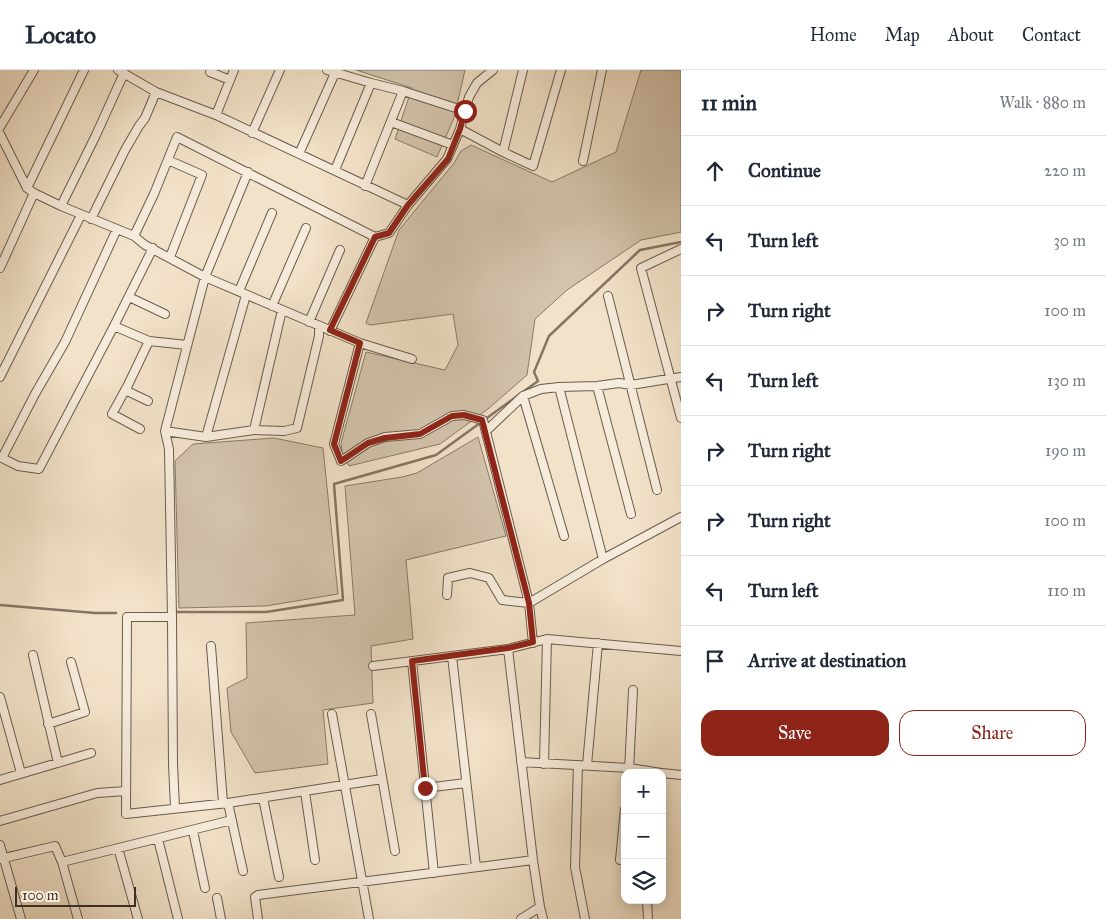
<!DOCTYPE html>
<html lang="en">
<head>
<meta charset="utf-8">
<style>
  :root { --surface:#fff; --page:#f2f2f3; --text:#1f2937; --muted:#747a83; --line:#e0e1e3; --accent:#8f2418 }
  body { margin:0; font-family:"IM FELL Great Primer",serif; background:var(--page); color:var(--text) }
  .controls { position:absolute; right:15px; bottom:15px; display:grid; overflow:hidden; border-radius:10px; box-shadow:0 2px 12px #0003 }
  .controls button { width:45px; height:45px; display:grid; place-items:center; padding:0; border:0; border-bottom:1px solid var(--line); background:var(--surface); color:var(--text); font:25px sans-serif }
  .scale { position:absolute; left:15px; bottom:12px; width:121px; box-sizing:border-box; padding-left:5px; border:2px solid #3c3023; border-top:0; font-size:14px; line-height:18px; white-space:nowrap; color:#3c3023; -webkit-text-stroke:4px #f7ecdc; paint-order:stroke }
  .stop { position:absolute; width:15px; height:15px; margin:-11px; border:4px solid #8f2418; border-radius:50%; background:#fff }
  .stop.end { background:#8f2418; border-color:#fff; box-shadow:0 1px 5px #0008 }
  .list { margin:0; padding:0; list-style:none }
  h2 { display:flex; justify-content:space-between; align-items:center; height:65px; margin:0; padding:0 20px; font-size:21px }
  h2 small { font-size:16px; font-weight:400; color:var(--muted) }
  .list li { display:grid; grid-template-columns:32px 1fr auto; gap:15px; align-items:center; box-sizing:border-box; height:70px; padding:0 20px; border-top:1px solid var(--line) }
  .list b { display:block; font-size:19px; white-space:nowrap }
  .list em { font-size:16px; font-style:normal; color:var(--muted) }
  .actions { display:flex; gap:10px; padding:15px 20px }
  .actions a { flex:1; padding:11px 0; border:1px solid var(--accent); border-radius:15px; text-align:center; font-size:18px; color:var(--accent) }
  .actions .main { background:var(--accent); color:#fff }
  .icon { flex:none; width:28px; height:28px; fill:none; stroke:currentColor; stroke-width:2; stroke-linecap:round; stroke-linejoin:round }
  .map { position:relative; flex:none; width:681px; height:849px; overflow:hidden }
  header { display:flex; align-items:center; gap:30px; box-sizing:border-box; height:70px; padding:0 25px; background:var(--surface); border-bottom:1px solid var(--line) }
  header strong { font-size:24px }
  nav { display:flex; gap:28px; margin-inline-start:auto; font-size:18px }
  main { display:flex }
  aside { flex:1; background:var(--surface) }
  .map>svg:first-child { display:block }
  .green { fill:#d3c4ad; stroke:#887a68 }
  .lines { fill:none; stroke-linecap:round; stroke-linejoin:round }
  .stream { stroke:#847665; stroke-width:2.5 }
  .street-casing { stroke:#6a5c4c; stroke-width:10 }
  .street { stroke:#f7ecdc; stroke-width:8 }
  .route { stroke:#8f2418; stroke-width:6 }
</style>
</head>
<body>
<header>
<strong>Locato</strong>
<nav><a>Home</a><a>Map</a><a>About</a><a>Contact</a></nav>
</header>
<main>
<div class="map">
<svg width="681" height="849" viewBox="0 0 681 849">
  <rect width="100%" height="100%" fill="#f2e2c9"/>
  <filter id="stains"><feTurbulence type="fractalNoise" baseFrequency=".004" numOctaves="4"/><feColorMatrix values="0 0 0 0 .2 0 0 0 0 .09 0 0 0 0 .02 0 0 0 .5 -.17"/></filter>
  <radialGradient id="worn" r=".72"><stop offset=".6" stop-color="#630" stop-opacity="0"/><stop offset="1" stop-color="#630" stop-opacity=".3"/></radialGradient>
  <!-- green -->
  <path class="green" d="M 356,0 L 465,0 L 454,48 L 437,87 L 395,69 L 412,18 Z
    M 641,0 L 681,0 L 681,162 L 641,170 L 567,220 L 535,249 L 527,305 L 488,339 L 440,374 L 349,396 L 342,383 L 341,373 L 366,282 L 445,300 L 458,275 L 453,244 L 370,255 L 366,253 L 399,160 L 454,93 L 461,81 L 471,75 L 552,112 L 616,82 Z
    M 478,367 L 506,466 L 406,490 L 413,569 L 371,576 L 373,633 L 323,640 L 328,694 L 255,703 L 231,662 L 227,618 L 247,608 L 246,553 L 355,545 L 345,416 L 402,407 L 417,403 Z
    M 274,368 L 323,378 L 338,524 L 266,536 L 179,538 L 175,391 L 193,374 Z"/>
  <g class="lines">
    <!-- stream -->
    <path class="stream" d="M 0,535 L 95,543 L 116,543
      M 174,542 L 266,542 L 343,530 L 334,414 L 436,385 L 538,311 L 534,302 L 549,266 L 640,180 L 681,172"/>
    <!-- street casing -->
    <g class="street-casing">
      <path id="street" d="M 118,0 L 156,22 L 216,45 L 408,135
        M 327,0 L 371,13 L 403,21 L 365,116
        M 210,2 L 230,10
        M 403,21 L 465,41
        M 216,45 L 234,0
        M 391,52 L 453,75
        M 0,57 L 34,0
        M 460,59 L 503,82 L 523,0
        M 252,63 L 280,0
        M 0,64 L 27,118 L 34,123 L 61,136 L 134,166 L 145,175 L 205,207 L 360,273 L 334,374 L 341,391 L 368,373 L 385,367 L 420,364 L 452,346 L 464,345 L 483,350 L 529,533 L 533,573
        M 503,82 L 533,96 L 561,0
        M 299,84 L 335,3
        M 168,90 L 202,105 L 170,187
        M 583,91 L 602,0
        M 335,100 L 371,13
        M 27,118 L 84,0
        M 61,136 L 96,65 L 124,3
        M 91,149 L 125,80 L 139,56 L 145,48 L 156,22
        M 134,166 L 154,124 L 177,67 L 375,167
        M 681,179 L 641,198 L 681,348
        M 0,198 L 34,123
        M 239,221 L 272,143
        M 608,226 L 657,420
        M 129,227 L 165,244
        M 272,236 L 306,158
        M 309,252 L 340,180
        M 114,256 L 149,271 L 187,275
        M 330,261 L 375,167 L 389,163 L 408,135 L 447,89 L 460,59 L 469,27 L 477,13 L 493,0
        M 360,273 L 412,289
        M 0,307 L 81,145
        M 597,316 L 631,444
        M 559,317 L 603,489
        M 125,320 L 148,331
        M 523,326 L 541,319 L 559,317 L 597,316 L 619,313 L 631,315 L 681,307
        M 140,359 L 112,344 L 128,315 L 149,271
        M 254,360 L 282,240
        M 165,361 L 206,367 L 254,360 L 284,361 L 297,358 L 319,266 L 319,256
        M 486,361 L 523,326 L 564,466
        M 206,367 L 246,225
        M 0,387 L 18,396 L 39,399 L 114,256 L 153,178
        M 2,388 L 35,324 L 65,272 L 117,159
        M 447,525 L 448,508 L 470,503 L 489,508 L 502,530 L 529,533 L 603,489 L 681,447
        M 172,547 L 169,379 L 165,361 L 205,207 L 248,102
        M 211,576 L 223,733
        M 508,579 L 533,790
        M 33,585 L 58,693
        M 452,586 L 476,797
        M 412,591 L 434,803
        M 373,596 L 508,579 L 547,569 L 681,581
        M 0,627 L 21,703
        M 332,644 L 369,849
        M 371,644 L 395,781
        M 48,654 L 85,642 L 71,592
        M 521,692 L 629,698 L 661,703
        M 544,694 L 547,569
        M 578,695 L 575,797 L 585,849
        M 587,695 L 598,573
        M 629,701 L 633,620
        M 662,703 L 681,705
        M 0,710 L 91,683
        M 425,718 L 466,713
        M 305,722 L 315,790
        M 263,728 L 279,807
        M 175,738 L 173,694 L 172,547 L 127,547 L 126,744 L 228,733
        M 0,751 L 97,723 L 126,721
        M 193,761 L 205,818
        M 158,769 L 178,849
        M 0,775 L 21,849
        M 118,778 L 138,849
        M 0,789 L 55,776 L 62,792 L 232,750
        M 620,790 L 625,739
        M 62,792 L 78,849
        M 243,801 L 228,733 L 382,709
        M 217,828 L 221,849
        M 647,830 L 648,849
        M 540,837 L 543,849
        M 258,849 L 255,827 L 258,825 L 533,790 L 540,837 L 521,849"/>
    </g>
    <!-- street -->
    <use href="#street" class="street"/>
  </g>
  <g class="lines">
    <!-- route -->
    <path class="route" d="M 425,718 L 412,591 L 508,578 L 533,572 L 529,533 L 482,350 L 464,345 L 452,346 L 420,364 L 385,368 L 368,373 L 341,391 L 334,374 L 360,273 L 330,260 L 375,167 L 389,163 L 408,135 L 448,89 L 460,59 L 465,41"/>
  </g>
  <rect width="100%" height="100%" filter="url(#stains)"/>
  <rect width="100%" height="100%" fill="url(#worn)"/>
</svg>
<div class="controls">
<button>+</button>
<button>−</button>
<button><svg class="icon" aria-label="layers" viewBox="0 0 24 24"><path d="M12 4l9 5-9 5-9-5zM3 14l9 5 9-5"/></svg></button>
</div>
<div class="scale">100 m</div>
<div class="stop" style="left:465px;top:41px"></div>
<div class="stop end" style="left:425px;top:718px"></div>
</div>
<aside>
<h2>11 min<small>Walk · 880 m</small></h2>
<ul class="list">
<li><svg class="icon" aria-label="ahead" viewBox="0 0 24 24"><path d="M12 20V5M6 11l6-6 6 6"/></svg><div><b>Continue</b></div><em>220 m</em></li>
<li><svg class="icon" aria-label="left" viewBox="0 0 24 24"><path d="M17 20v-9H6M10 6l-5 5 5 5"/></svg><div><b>Turn left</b></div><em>30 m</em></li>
<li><svg class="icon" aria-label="right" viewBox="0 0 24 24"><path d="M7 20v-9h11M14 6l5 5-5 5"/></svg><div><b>Turn right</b></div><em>100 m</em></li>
<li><svg class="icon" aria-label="left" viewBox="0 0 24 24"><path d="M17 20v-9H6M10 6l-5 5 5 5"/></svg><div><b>Turn left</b></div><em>130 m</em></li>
<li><svg class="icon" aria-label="right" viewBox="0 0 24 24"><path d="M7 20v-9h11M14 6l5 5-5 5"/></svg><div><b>Turn right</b></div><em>190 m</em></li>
<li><svg class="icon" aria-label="right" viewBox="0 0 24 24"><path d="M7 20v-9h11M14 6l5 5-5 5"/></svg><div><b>Turn right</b></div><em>100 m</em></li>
<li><svg class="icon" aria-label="left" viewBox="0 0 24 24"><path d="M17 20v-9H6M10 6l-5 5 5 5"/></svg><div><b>Turn left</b></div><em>110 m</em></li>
<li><svg class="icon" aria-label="arrive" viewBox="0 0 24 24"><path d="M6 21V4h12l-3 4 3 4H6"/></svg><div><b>Arrive at destination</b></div></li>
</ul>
<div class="actions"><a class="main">Save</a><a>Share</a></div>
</aside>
</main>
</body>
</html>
